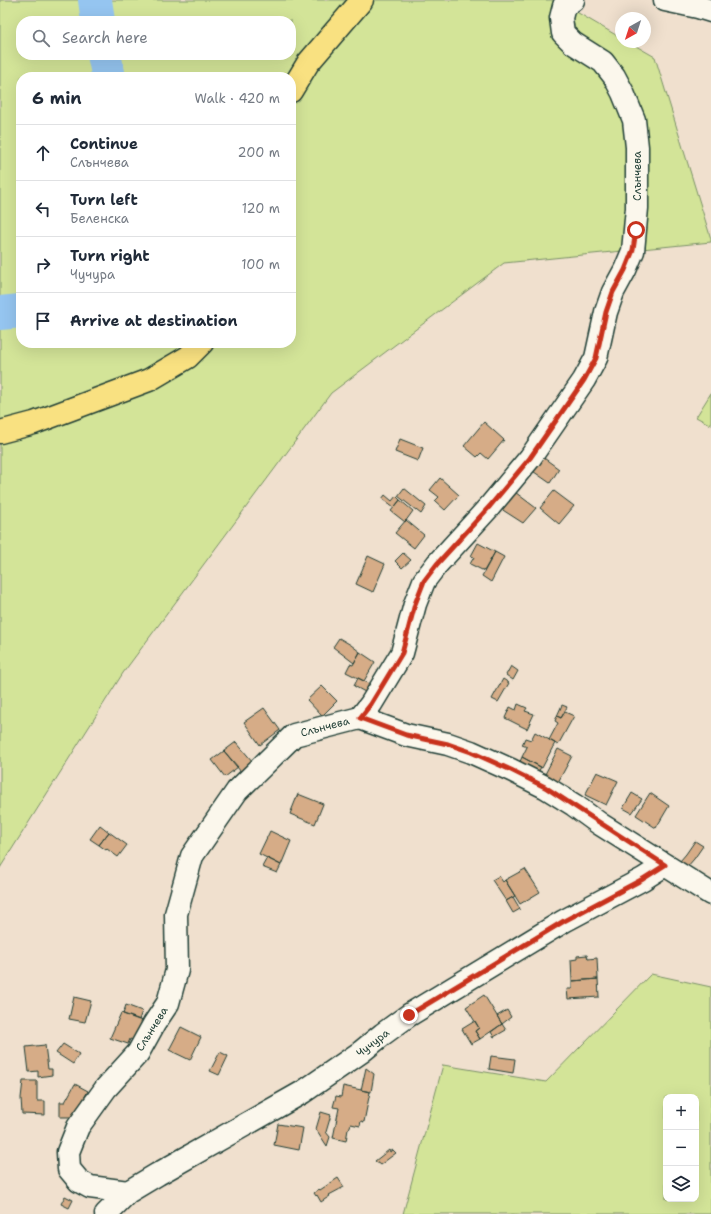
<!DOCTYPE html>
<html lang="en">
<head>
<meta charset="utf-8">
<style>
  :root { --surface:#fff; --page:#f6f6f7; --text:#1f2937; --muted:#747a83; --line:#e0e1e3 }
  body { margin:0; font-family:"Shantell Sans",sans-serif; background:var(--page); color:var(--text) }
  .controls { position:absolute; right:12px; bottom:12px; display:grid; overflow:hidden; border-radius:8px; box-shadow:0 4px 16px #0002 }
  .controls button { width:36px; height:36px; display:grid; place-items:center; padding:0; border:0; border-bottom:1px solid var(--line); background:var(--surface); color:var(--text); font:20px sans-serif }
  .compass { position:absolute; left:615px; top:12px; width:36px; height:36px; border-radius:50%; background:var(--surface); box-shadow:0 4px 16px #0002; rotate:219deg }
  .stop { position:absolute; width:12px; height:12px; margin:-9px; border:3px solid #c8321e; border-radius:50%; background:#fff }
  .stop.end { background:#c8321e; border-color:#fff; box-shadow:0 1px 4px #0008 }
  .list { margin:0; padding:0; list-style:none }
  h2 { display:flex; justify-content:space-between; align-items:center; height:52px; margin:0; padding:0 16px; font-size:17px }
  h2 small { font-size:13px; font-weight:400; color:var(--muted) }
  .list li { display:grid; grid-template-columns:26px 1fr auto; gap:12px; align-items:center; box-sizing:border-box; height:56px; padding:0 16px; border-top:1px solid var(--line) }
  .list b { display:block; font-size:15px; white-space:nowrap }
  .list p { margin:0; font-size:13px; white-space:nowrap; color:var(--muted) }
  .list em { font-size:13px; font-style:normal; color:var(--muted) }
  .icon { flex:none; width:22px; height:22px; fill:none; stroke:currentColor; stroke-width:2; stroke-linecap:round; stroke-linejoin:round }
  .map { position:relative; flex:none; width:711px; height:1214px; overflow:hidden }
  .search { position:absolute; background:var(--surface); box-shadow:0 4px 16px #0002; left:16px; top:16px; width:280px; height:44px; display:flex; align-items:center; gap:10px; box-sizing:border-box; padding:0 14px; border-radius:16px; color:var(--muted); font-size:15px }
  .panel { position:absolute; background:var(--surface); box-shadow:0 4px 16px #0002; left:16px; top:72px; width:280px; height:276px; border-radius:16px }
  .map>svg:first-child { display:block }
  .green { fill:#d3e498; stroke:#799066; fill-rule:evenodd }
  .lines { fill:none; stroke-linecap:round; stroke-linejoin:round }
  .river { stroke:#95c5f0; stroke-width:34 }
  .building { fill:#d6ac87; stroke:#1f3d34 }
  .minor-casing { stroke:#1f3d34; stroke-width:25 }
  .major-casing { stroke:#1f3d34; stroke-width:25 }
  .minor { stroke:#fbf7ec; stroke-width:22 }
  .major { stroke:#f9e181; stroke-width:22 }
  .route { stroke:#c8321e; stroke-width:5 }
  .labels { text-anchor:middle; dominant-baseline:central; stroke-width:3.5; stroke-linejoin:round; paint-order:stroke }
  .street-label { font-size:11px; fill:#1f3d34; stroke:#fbf7ec }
</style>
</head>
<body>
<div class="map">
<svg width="711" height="1214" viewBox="0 0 711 1214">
  <rect width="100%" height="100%" fill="#f0e0ce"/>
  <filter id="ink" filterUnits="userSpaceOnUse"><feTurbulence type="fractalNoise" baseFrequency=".025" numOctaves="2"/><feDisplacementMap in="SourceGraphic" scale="8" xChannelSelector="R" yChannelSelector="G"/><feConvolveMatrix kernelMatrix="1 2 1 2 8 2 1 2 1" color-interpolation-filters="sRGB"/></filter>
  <g filter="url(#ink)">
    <!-- green -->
    <path class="green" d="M 0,0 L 556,0 L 621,38 L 621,42 L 629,42 L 655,57 L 711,239 L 711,242 L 504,263 L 331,393 L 123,673 L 0,868 ZM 21,21 L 291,21 L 291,55 L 21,55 ZM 21,77 L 291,77 L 291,343 L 21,343 Z
      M 711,393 L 711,425 L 696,417 Z
      M 651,974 L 711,987 L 711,1214 L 403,1214 L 443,1065 L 546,1082 ZM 666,1097 L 696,1097 L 696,1199 L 666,1199 Z"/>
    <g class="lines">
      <!-- river -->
      <path class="river" d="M 95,0 L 98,21
        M 104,55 L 109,77
        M 0,313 L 21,311"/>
    </g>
    <!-- building -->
    <path class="building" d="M 484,422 L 504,440 L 488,459 L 481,453 L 477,457 L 464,446 Z
      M 400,439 L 423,448 L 418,461 L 395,452 Z
      M 537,453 L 559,469 L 550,483 L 527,467 Z
      M 440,478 L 459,495 L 445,510 L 435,501 L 439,497 L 430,490 Z
      M 507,486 L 536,508 L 523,523 L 495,505 Z
      M 404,488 L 426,506 L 421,514 L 398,496 Z
      M 554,491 L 574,506 L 559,524 L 540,508 Z
      M 385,495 L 392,501 L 396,496 L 400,500 L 394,508 L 382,499 Z
      M 400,500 L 413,511 L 405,522 L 391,511 Z
      M 406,520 L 424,535 L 414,548 L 395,533 Z
      M 478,543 L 495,552 L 484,571 L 470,564 L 474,557 L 471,556 Z
      M 495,552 L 504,557 L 491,582 L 482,576 Z
      M 403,553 L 411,560 L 402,568 L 395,561 Z
      M 368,556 L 385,564 L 373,592 L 356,584 Z
      M 339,638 L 351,645 L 360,652 L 354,663 L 333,647 Z
      M 360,652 L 375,662 L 364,681 L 346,672 L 350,664 L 353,665 Z
      M 511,666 L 518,671 L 513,680 L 506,675 Z
      M 358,678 L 370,684 L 365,692 L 354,686 Z
      M 503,679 L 509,683 L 498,702 L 492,699 Z
      M 322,686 L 337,701 L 322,716 L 307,700 Z
      M 518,704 L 527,708 L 525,711 L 534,714 L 527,729 L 505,718 L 510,707 L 516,710 Z
      M 562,705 L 567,707 L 561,718 L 557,716 Z
      M 264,708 L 280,730 L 260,745 L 244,722 Z
      M 565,712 L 574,716 L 558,745 L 549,740 L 558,723 L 555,721 L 557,716 L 561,718 Z
      M 535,732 L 555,743 L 542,768 L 522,757 L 527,747 L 522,745 L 525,738 L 531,740 Z
      M 236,742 L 253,762 L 241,772 L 224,751 Z
      M 558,749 L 572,756 L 556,786 L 543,778 Z
      M 224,751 L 238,767 L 225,777 L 212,760 Z
      M 522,757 L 541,767 L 537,774 L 519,764 Z
      M 597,772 L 618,781 L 606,805 L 585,795 Z
      M 632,793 L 642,799 L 632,813 L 623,808 Z
      M 650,793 L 669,806 L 656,828 L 636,815 Z
      M 298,794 L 323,804 L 315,824 L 290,814 Z
      M 100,825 L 109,832 L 99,845 L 90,839 Z
      M 270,831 L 291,841 L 281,865 L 259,854 Z
      M 109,832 L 127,845 L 118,857 L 107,849 L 106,850 L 99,845 Z
      M 695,841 L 703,846 L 694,859 L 687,867 L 680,861 L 686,854 Z
      M 267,858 L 281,865 L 277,873 L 262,867 Z
      M 525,869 L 540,892 L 520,904 L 505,880 Z
      M 499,876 L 503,882 L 505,880 L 515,896 L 506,901 L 492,880 Z
      M 513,897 L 520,909 L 513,913 L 506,901 Z
      M 587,955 L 588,959 L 597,958 L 598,979 L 572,981 L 571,960 L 577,959 L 577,956 Z
      M 598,979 L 599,997 L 568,999 L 567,989 L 572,989 L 572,981 Z
      M 484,995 L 502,1024 L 480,1039 L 475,1031 L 479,1028 L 466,1007 Z
      M 74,997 L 91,1001 L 85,1022 L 69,1019 Z
      M 126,1005 L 142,1011 L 139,1020 L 123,1014 Z
      M 507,1010 L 511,1017 L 502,1024 L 497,1016 Z
      M 121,1013 L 143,1021 L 135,1041 L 130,1039 L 128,1044 L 110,1038 Z
      M 475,1021 L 479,1028 L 475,1031 L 480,1039 L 471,1044 L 462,1029 Z
      M 502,1024 L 506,1030 L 494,1037 L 491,1032 Z
      M 181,1027 L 201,1037 L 190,1060 L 169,1050 Z
      M 63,1044 L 79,1054 L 73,1064 L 56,1053 Z
      M 45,1045 L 48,1069 L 52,1069 L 52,1075 L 38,1077 L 38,1071 L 29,1072 L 26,1047 Z
      M 220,1052 L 228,1056 L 219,1075 L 210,1071 Z
      M 491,1056 L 515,1059 L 513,1073 L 489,1069 Z
      M 366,1068 L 374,1074 L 371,1092 L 361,1090 Z
      M 23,1081 L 37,1081 L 37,1101 L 45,1101 L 45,1115 L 22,1114 L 21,1098 Z
      M 75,1084 L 88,1091 L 73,1117 L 60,1117 L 60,1102 L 65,1102 Z
      M 343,1086 L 370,1092 L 364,1122 L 361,1121 L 360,1126 L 351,1124 L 349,1129 L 348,1129 L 346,1141 L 333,1138 L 339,1108 L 333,1107 L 336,1096 L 341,1097 Z
      M 321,1112 L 331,1115 L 326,1132 L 330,1137 L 327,1146 L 316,1129 Z
      M 278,1124 L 303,1128 L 299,1150 L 274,1145 Z
      M 389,1150 L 390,1152 L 393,1150 L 396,1153 L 380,1165 L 375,1161 Z
      M 338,1178 L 344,1187 L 329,1195 L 330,1196 L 321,1202 L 317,1195 L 316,1196 L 314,1193 L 319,1189 L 320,1190 Z
      M 65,1196 L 73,1200 L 69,1208 L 61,1204 Z"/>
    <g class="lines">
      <!-- minor casing -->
      <g class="minor-casing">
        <path id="minor" d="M 665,0 L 698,7 L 711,11
          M 360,718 L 406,735 L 448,744 L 471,752 L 511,770 L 545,787 L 574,805 L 600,824 L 711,894
          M 128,1192 L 90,1187 L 79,1181 L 69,1169 L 68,1152 L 78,1127 L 106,1088 L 138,1053 L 154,1024 L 168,1003 L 177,970 L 176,914 L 192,856 L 237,791 L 294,735 L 360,718 L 371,704 L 402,653 L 415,604 L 424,581 L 437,564 L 490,506 L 530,458 L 584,380 L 596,358 L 606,312 L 613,292 L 625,270 L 633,251 L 637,208 L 637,147 L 634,120 L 623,93 L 614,76 L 603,62 L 573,43 L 563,33 L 561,18 L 564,6 L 573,0
          M 106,1214 L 128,1192 L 158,1174 L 303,1092 L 361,1052 L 383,1034 L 409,1015 L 564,921 L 643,879 L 665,865"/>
      </g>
      <!-- major casing -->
      <g class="major-casing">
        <path id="major" d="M 291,91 L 308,63 L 362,0
          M 0,432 L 34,423 L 149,380 L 188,357 L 202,343"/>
      </g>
      <!-- minor -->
      <use href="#minor" class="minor"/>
      <!-- major -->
      <use href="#major" class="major"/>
    </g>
  </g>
  <g class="lines" filter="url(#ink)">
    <!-- route -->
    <path class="route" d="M 409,1015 L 564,921 L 643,879 L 665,865 L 545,787 L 511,770 L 471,752 L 448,744 L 406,735 L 360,718 L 371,704 L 402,653 L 415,604 L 424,581 L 437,564 L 490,506 L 530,458 L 584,380 L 596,358 L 606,312 L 613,292 L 625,270 L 633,250 L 636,230"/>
  </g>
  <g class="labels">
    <!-- street labels -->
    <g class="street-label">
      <text transform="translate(637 176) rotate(-90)">Слънчева</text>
      <text transform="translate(325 727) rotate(-15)">Слънчева</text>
      <text transform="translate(152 1029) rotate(-58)">Слънчева</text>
      <text transform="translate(373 1043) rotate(-38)">Чучура</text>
    </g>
  </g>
</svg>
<div class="controls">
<button>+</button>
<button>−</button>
<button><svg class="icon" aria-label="layers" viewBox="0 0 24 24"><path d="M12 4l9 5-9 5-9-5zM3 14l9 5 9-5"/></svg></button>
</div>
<svg class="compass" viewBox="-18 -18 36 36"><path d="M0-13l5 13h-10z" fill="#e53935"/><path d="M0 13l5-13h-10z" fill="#747a83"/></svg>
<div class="stop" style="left:636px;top:230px"></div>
<div class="stop end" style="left:409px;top:1015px"></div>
<div class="search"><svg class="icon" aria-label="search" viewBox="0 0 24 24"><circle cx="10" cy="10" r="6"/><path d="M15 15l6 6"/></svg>Search here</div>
<section class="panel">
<h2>6 min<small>Walk · 420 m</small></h2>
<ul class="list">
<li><svg class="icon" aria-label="ahead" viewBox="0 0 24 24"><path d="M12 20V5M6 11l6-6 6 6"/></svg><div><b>Continue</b><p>Слънчева</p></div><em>200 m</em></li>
<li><svg class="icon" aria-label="left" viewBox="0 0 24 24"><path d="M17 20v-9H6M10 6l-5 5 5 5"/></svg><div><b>Turn left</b><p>Беленска</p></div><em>120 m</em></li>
<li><svg class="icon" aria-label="right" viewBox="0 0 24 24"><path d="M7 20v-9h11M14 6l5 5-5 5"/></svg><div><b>Turn right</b><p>Чучура</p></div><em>100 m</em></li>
<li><svg class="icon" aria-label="arrive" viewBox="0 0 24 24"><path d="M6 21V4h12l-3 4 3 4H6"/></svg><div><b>Arrive at destination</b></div></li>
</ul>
</section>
</div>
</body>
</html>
